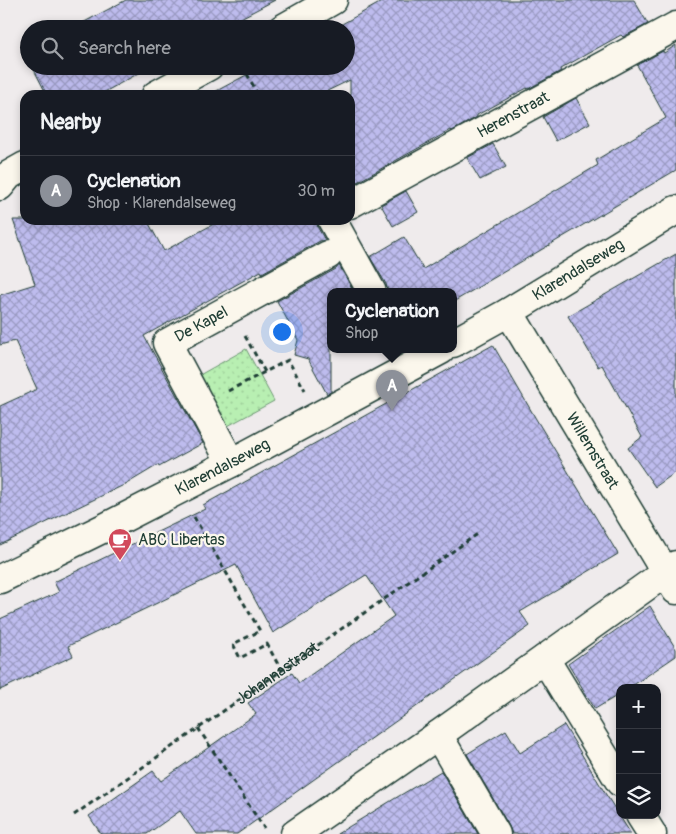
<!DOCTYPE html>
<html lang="en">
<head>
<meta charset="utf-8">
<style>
  :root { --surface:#171b24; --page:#242831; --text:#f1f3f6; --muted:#9ea1a6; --line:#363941; --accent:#8c9099 }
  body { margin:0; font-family:Pangolin,sans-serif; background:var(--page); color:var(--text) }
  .controls { position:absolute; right:15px; bottom:15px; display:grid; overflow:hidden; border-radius:10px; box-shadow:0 2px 8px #0003 }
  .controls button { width:45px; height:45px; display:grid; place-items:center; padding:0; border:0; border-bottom:1px solid var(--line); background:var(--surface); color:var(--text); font:25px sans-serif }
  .you { position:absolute; left:281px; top:331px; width:18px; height:18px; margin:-12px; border:4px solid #fff; border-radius:50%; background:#1a73e8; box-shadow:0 0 0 8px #1a73e833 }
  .badge { display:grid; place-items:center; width:32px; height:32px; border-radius:50%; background:var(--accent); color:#fff; font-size:16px; font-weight:700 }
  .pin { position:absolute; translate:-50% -41px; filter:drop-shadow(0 1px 2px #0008) }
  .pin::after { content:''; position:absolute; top:26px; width:18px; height:15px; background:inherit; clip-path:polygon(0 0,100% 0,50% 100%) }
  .popup { position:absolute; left:327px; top:288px; width:130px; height:65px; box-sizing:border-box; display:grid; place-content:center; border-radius:10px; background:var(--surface); filter:drop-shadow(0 1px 4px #0005); font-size:16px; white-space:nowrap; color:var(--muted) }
  .popup b { font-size:19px; color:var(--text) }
  .popup::after { content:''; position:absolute; left:50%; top:100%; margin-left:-10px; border:10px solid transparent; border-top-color:var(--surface) }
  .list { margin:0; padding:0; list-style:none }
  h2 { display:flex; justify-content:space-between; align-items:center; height:65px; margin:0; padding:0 20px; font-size:21px }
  h2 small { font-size:16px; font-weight:400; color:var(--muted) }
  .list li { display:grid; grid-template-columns:32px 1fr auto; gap:15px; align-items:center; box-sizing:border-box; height:70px; padding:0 20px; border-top:1px solid var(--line) }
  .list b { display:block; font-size:19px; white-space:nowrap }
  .list p { margin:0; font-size:16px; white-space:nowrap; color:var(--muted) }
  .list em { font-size:16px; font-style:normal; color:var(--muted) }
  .icon { flex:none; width:28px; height:28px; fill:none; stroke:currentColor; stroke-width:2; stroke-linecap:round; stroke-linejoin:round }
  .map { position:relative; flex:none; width:676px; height:834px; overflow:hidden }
  .search { position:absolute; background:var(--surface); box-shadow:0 2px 8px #0003; left:20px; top:20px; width:335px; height:55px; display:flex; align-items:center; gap:12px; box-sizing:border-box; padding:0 18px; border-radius:28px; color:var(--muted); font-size:19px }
  .panel { position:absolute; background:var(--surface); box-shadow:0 2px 8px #0003; left:20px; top:90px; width:335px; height:135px; border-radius:15px }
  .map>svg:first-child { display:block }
  .grass { fill:url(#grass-dots); stroke:#6c9673 }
  .building { fill:url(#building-cross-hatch); stroke:#1f3d34 }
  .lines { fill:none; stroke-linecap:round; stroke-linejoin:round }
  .minor-casing { stroke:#1f3d34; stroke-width:31 }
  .path { stroke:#1f3d34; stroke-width:3; stroke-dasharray:5 4; stroke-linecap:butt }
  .minor { stroke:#fbf7ec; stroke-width:28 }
  .labels { text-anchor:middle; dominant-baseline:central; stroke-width:4.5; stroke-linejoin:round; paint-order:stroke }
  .street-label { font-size:16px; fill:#1f3d34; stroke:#fbf7ec }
  .poi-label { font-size:16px; fill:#1f3d34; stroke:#fbf7ec; text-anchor:start }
</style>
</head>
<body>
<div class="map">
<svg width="676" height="834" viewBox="0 0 676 834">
  <defs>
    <pattern id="grass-dots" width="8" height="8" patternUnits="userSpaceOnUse" patternTransform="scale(1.25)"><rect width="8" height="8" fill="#b8efb2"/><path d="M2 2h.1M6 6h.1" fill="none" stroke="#9ece9a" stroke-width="1.8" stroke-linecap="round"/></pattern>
    <pattern id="building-cross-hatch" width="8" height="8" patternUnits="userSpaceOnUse" patternTransform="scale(1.25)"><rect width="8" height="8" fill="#bebcee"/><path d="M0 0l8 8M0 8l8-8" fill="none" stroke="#9a9ac2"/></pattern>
  </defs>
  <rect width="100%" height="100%" fill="#efebec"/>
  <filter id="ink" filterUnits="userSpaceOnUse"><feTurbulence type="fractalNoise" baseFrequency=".02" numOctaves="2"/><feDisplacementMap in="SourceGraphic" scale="10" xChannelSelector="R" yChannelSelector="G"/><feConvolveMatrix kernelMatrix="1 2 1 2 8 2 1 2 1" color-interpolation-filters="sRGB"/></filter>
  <g filter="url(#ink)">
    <!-- grass -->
    <path class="grass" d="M 246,349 L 274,401 L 224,428 L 196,377 Z"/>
    <!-- building -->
    <path class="building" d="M 126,0 L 275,0 L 220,29 L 71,29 Z
      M 385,0 L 634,0 L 648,24 L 623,37 L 621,35 L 560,69 L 561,71 L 528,89 L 527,88 L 477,115 L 477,117 L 452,131 L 451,130 L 350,186 L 350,80 L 319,95 L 209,95 L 263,66 L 346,66 L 346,29 L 333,29 Z
      M 676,45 L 676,170 L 453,302 L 453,292 L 388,292 L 386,284 L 370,257 L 404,237 L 423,269 L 598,165 L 596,160 L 666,118 L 637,65 L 663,51 L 664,53 Z
      M 32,66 L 152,66 L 99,95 L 47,95 Z
      M 576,98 L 590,123 L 556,141 L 543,117 Z
      M 493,144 L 506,167 L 480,180 L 467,158 Z
      M 406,191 L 418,212 L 393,226 L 381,205 Z
      M 13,220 L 147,220 L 164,251 L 221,220 L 316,220 L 318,228 L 325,240 L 320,241 L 262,273 L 261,271 L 144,336 L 203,443 L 159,467 L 158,465 L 128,483 L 0,545 L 0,406 L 37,389 L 15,341 L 0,345 L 0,295 L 35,284 Z
      M 676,254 L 676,472 L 655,487 L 628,448 L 642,437 L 602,365 L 598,367 L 568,316 Z
      M 339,265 L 354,292 L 331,292 L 331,392 L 327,394 L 308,359 L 294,355 L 298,340 L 277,301 L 336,269 Z
      M 493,345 L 536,419 L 618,554 L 520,612 L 530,626 L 237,834 L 196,834 L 180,811 L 147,834 L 101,834 L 89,816 L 153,771 L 161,781 L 256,714 L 248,703 L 292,673 L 299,683 L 394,616 L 366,575 L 273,633 L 236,565 L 68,646 L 73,656 L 0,690 L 0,619 L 59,592 L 54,582 L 205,509 L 203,505 Z
      M 650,606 L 676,649 L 676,656 L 629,688 L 620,688 L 620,694 L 595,709 L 568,664 Z
      M 564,725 L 605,793 L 631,834 L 512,834 L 509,826 L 467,754 L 506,730 L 520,753 Z
      M 441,771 L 478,834 L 337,834 L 394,799 Z"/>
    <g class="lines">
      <!-- minor casing -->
      <g class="minor-casing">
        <g id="minor">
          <path d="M 282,29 L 333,0"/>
          <path d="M 156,95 L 209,66"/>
          <path d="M 0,186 L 9,175 L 25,166"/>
          <path id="s2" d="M 350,204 L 676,26"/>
          <path d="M 332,220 L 372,292"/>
          <path id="s3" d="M 509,312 L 676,590"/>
          <path id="s4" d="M 453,343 L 509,312 L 676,210"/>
          <path id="s5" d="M 231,463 L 167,343 L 328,255"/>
          <path id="s6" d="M 0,579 L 106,527 L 231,463 L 441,350"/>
          <path d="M 545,659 L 620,782"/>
          <path d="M 438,735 L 496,834"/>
          <path d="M 640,815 L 652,834"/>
          <path d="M 295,834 L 438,735 L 676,565"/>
        </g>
      </g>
      <!-- path -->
      <g class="path">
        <path d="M 243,66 L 258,95"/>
        <path d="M 245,336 L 265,372"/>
        <path d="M 228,391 L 288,360 L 305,390"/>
        <path d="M 194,517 L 260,631 L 233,644 L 240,658 L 267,644 L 281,670"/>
        <path d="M 198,728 L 264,828"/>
        <path id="s1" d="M 74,815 L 479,533"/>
      </g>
      <!-- minor -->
      <use href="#minor" class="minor"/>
    </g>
  </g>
  <!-- icons -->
  <defs>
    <g id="cafe-pin" transform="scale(1.25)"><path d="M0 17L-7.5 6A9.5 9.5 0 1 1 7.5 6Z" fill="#d1495b" stroke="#fbf7ec"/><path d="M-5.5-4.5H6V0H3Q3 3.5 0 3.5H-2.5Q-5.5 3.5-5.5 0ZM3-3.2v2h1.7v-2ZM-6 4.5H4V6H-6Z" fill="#fff"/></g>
  </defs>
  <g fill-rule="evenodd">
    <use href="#cafe-pin" x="120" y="540"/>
  </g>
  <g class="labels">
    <!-- street labels -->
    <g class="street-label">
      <text stroke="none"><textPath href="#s2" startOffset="186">Herenstraat</textPath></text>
      <text stroke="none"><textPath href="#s4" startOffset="145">Klarendalseweg</textPath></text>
      <text stroke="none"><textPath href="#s5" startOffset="175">De Kapel</textPath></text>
      <text stroke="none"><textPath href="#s3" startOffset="162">Willemstraat</textPath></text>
      <text stroke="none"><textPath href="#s6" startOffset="249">Klarendalseweg</textPath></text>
      <text stroke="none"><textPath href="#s1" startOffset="248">Johannastraat</textPath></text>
    </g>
    <!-- poi labels -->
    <g class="poi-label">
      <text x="138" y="540">ABC Libertas</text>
    </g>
  </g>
</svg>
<div class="controls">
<button>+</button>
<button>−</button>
<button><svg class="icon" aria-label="layers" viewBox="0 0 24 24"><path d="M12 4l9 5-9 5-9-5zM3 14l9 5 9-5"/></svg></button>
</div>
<div class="you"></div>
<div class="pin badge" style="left:392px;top:411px">A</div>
<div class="popup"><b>Cyclenation</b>Shop</div>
<div class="search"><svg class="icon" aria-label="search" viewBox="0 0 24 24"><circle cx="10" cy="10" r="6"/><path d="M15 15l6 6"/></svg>Search here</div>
<section class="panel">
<h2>Nearby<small></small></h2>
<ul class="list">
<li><span class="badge">A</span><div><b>Cyclenation</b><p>Shop · Klarendalseweg</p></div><em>30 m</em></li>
</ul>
</section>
</div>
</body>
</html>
